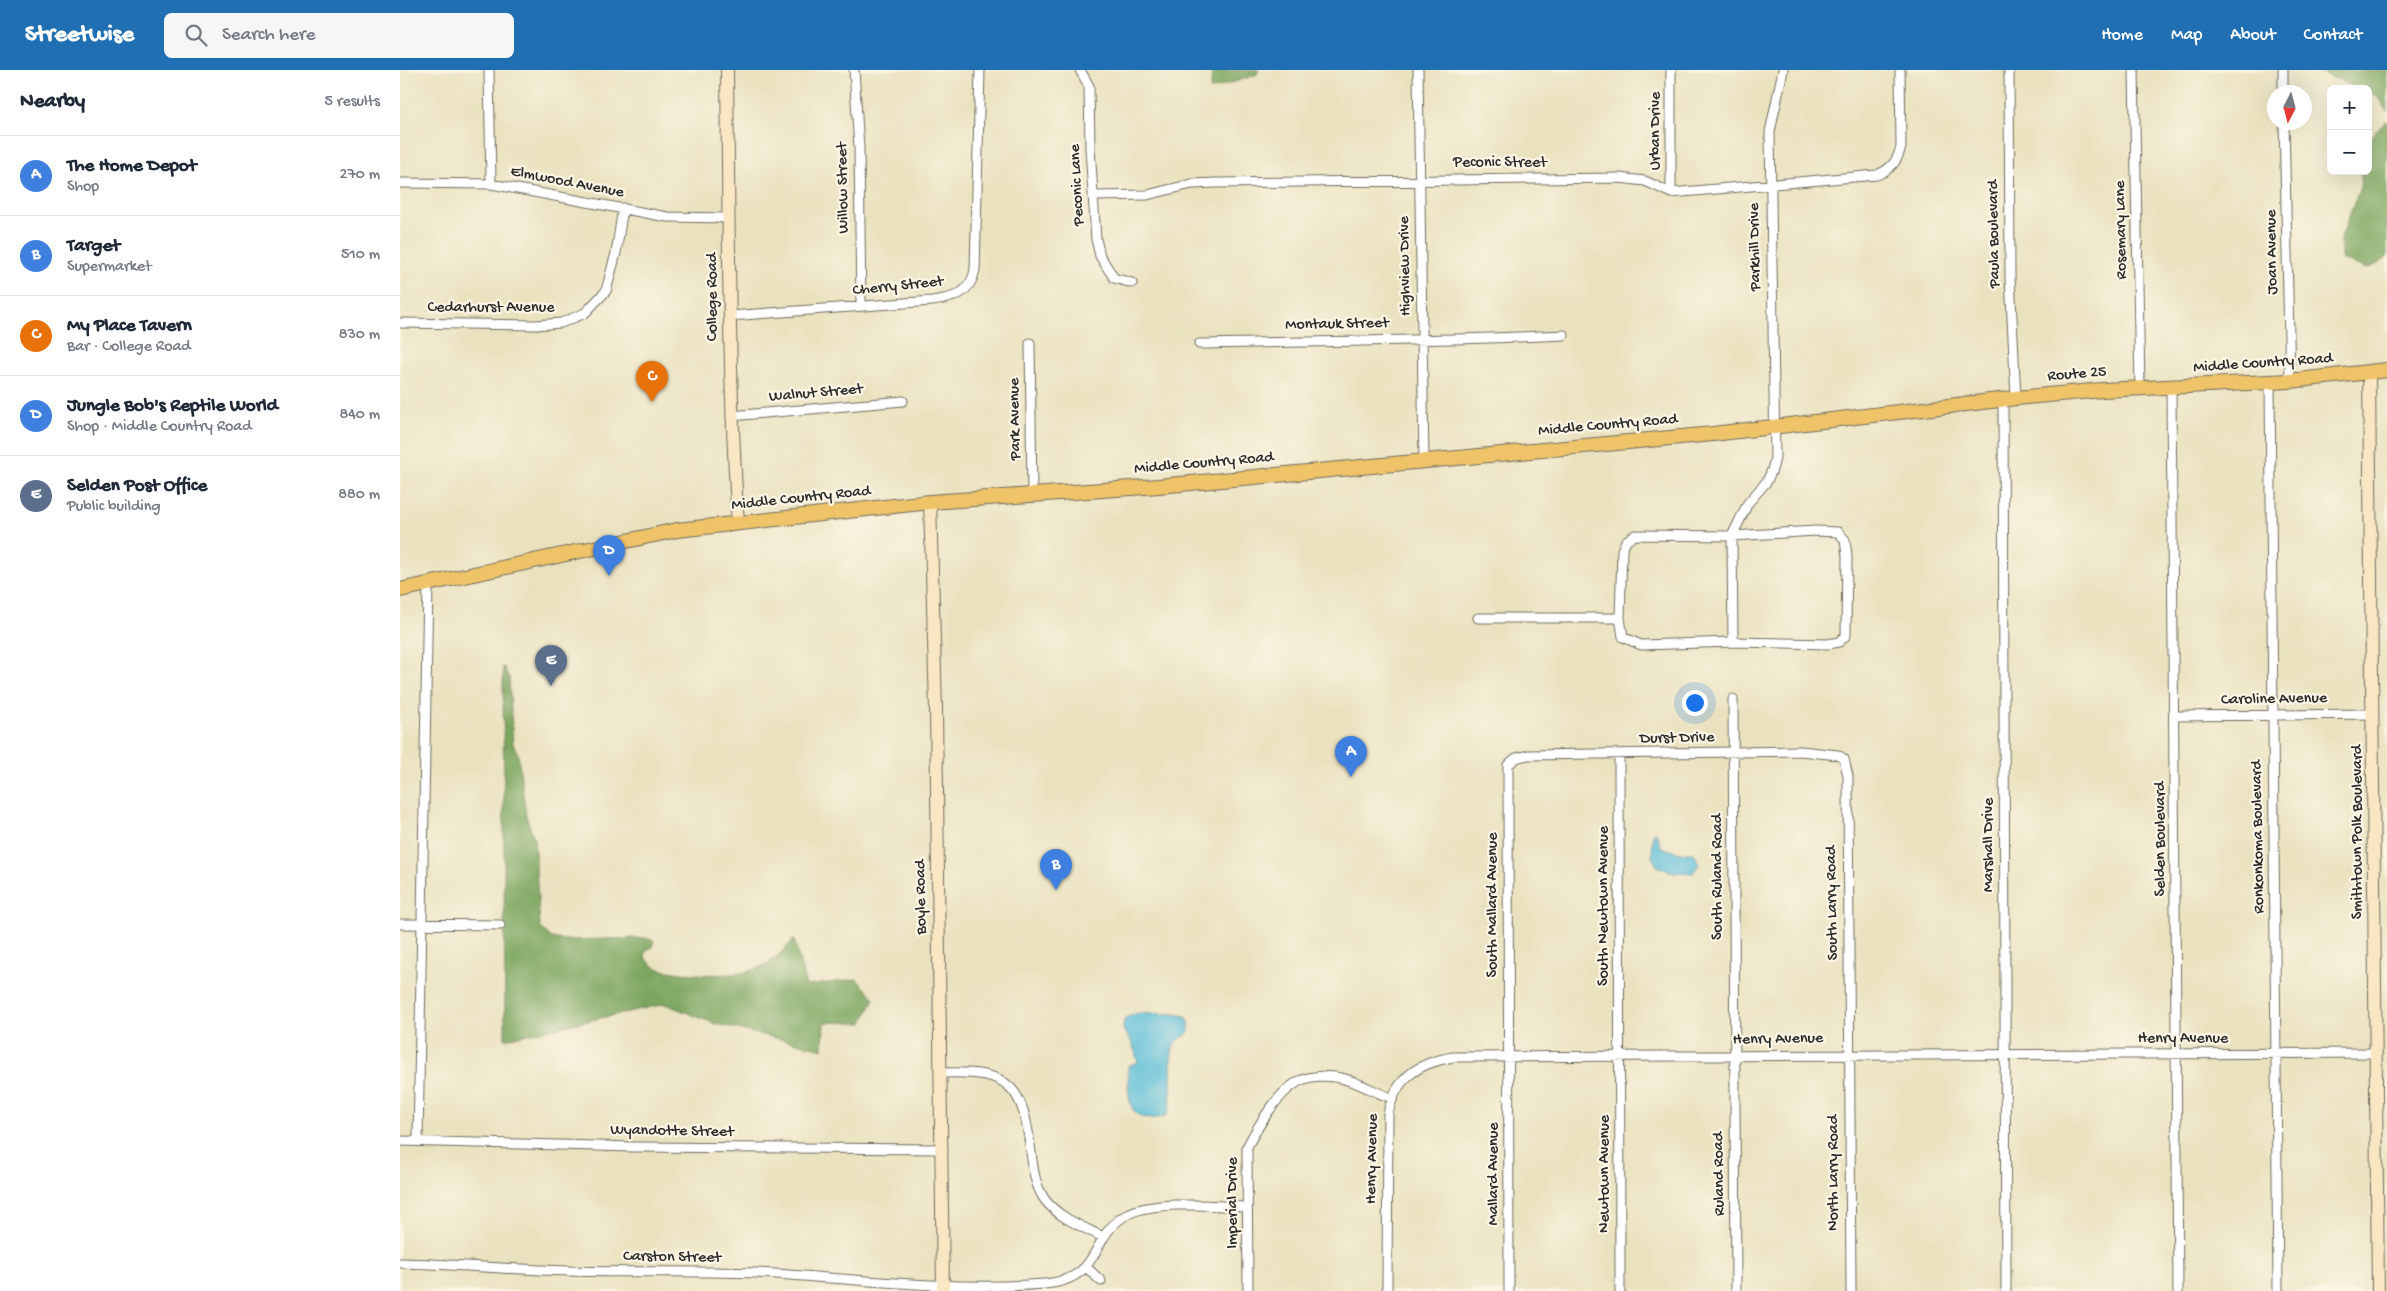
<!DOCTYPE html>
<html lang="en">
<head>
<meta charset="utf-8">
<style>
  :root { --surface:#fff; --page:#f6f6f7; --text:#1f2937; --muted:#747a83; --line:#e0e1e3; --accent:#1f6fb2 }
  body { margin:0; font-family:"Gochi Hand",sans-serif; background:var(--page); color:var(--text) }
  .controls { position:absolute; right:15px; top:15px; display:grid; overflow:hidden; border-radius:8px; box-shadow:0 5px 20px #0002 }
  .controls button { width:45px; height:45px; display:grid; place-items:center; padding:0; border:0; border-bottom:1px solid var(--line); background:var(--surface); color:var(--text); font:25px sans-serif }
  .compass { position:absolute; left:1867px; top:15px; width:45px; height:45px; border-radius:50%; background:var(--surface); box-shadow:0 5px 20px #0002; rotate:186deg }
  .you { position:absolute; left:1294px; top:632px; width:18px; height:18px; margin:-12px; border:4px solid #fff; border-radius:50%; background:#1a73e8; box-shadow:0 0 0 8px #1a73e833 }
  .badge { display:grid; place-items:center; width:32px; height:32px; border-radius:50%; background:var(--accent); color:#fff; font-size:16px; font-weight:700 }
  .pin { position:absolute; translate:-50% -41px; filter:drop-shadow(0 1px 2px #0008) }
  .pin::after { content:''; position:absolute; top:26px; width:18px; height:15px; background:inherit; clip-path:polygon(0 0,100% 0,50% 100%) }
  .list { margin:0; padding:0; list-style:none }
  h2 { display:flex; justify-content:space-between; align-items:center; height:65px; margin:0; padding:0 20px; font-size:21px }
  h2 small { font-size:16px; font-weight:400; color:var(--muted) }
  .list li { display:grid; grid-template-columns:32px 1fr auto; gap:15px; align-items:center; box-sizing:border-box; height:80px; padding:0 20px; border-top:1px solid var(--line) }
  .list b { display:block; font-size:19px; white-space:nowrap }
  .list p { margin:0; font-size:16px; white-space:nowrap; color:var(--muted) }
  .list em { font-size:16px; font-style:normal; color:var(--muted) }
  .icon { flex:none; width:28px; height:28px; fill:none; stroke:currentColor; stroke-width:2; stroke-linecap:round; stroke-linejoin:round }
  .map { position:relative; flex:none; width:1987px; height:1221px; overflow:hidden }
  header { display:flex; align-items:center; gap:30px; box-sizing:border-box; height:70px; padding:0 25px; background:var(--accent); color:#fff }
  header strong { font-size:24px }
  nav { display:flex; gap:28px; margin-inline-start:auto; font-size:18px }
  .search { width:350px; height:45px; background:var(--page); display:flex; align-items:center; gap:12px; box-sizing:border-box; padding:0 18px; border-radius:8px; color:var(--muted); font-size:19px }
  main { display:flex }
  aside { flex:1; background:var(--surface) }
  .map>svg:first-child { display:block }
  .forest { fill:#7ca65f; stroke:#546845 }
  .water { fill:#5abdd8; stroke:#427482 }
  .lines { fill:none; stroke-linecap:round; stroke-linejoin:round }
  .street-casing { stroke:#6e6b5f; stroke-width:11 }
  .secondary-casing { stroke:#6e6b5f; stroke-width:14 }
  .primary-casing { stroke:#6e6b5f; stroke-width:16 }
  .street { stroke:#fff; stroke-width:9 }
  .secondary { stroke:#f9e7c3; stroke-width:12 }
  .primary { stroke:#efc469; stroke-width:14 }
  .labels { text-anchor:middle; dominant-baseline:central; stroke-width:4.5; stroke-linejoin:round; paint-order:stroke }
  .street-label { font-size:16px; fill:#2b2b2b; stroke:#fcf5e5 }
</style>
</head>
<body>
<header>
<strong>Streetwise</strong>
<div class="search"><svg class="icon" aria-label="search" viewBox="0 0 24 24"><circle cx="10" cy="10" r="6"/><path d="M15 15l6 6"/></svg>Search here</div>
<nav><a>Home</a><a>Map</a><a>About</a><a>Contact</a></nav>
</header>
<main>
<aside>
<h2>Nearby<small>5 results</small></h2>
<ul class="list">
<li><span class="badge" style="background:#3f7fe0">A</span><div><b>The Home Depot</b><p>Shop</p></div><em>270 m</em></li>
<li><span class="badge" style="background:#3f7fe0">B</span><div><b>Target</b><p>Supermarket</p></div><em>510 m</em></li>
<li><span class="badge" style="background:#e8710a">C</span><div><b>My Place Tavern</b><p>Bar · College Road</p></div><em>830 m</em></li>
<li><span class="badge" style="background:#3f7fe0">D</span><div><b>Jungle Bob's Reptile World</b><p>Shop · Middle Country Road</p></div><em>840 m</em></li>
<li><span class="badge" style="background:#5c6f8a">E</span><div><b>Selden Post Office</b><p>Public building</p></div><em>880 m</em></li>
</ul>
</aside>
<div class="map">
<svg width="1987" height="1221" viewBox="0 0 1987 1221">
  <rect width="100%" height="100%" fill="#fcf5e5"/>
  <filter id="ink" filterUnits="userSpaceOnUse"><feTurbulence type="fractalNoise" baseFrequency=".02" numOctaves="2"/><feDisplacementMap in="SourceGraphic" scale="10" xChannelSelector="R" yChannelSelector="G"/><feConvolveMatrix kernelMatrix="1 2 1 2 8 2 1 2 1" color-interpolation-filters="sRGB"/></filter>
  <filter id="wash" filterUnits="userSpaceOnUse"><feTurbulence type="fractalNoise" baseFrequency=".0096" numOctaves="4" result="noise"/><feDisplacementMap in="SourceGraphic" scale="20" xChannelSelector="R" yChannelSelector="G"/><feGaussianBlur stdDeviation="1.12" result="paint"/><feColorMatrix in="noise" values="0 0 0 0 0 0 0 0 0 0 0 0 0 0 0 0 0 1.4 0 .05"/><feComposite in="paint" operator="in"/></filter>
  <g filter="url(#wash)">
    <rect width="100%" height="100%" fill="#eae2bf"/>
    <!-- forest -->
    <path class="forest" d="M 813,0 L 859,0 L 856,5 L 810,20 Z
      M 1915,0 L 1987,0 L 1987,42 L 1977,26 L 1968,22 L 1968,19 L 1960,19 Z
      M 1987,50 L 1987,186 L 1978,194 L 1966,199 L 1941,189 L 1941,168 L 1960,117 L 1961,101 L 1968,101 L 1969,69 Z
      M 103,596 L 109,608 L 113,674 L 118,684 L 126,746 L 134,768 L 140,857 L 152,868 L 162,870 L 245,868 L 254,871 L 253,877 L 246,880 L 245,888 C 249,891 252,896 257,898 C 273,905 333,907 350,901 C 368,896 382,883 394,869 L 406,916 L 457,909 L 474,928 L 463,953 L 424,952 L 423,979 L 316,954 L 265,934 L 105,969 Z"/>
    <!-- water -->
    <path class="water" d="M 1256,762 L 1261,777 L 1280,783 L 1294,783 L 1299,794 L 1293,803 L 1273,802 L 1257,796 L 1252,787 L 1253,763 Z
      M 738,943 C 754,945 770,942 786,946 L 789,952 L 789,962 C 785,967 780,968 776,972 C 766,984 776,1025 767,1045 C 761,1048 755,1049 748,1048 C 724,1047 729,1014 728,996 L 738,992 C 736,986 734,977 731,971 C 725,961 720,962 725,948 Z"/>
  </g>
  <g filter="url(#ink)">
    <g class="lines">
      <!-- street casing -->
      <g class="street-casing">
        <path id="street" d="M 89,0 L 91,114
          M 454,0 L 459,78 L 461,236
          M 680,0 L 689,16 L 690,78 L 696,169 L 700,186 L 714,208 L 732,213
          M 1018,0 L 1024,391
          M 1271,0 L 1271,123
          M 1609,0 L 1610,207 L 1616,328
          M 1734,0 L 1740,318
          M 1883,0 L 1883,22
          M 1884,52 L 1890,311
          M 0,113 L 91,114 L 267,147 L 329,148
          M 694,126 L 747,125 L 792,114 L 816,113 L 1219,108 L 1245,111 L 1271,123 L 1477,105 C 1491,99 1497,92 1501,77 L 1500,0
          M 330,246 L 532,231 C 554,228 570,224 575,200 L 580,0
          M 0,253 L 136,255 L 161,253 L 185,243 L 206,221 L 216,183 L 223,138
          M 630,273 L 632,424
          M 799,274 C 921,271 1043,271 1164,265
          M 1870,313 L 1878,1221
          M 1771,318 L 1778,1221
          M 1603,330 L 1606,1221
          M 331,346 L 503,331
          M 1078,548 L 1220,548
          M 1333,572 L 1428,574 L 1439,572 L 1446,565 L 1447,486 L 1445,470 L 1438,462 L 1416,461 L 1332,466 L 1235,465 L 1226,471 L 1222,480 L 1220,548 L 1223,567 L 1241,575 L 1333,572 L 1332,466 L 1348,433 L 1367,411 L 1372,400 L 1375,388 L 1370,62 L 1383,0
          M 1333,629 L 1336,1221
          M 1775,646 L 1973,644
          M 1219,685 L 1220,1221
          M 0,854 L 100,855
          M 542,1003 C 612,1000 623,1017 631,1082 C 633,1099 635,1116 645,1130 C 659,1148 683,1157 703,1167
          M 0,1071 L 234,1077 L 543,1079
          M 18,1071 L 28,514
          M 0,1193 C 56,1194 112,1200 168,1201 C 237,1203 307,1200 375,1204 C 465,1210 555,1221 645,1214 C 705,1208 688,1165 728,1144 C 755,1130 816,1136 846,1137
          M 686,1197 L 701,1211
          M 848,1221 L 847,1077 C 857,1058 877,1024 896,1013 C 908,1005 927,1005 941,1008 C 958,1012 975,1022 991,1028
          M 987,1221 L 988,1044 C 995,1008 1018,993 1053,987 L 1975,983
          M 1109,1221 L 1108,695 L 1116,688 L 1128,685 L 1401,681 L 1438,685 L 1444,689 L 1448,706 L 1451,1221"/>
      </g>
      <!-- secondary casing -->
      <g class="secondary-casing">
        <path id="secondary" d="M 327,0 C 329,151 328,303 338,454
          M 1969,303 L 1978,1221
          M 530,432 L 536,638 L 543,1221"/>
      </g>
      <!-- primary casing -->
      <g class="primary-casing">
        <path id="primary" d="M 0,520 L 277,460 L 530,432 L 759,416 L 1313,364 L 1616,328 L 1703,320 L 1890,311 L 1987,300"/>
      </g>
      <!-- street -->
      <use href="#street" class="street"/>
      <!-- secondary -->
      <use href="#secondary" class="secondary"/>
      <!-- primary -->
      <use href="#primary" class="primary"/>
    </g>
  </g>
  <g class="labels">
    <!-- street labels -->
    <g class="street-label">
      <text transform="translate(1256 61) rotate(-90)">Urban Drive</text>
      <text x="1100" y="93">Peconic Street</text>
      <text transform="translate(167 113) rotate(11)">Elmwood Avenue</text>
      <text transform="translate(678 115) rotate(-93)">Peconic Lane</text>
      <text transform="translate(444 118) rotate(-91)">Willow Street</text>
      <text transform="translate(1722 160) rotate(-91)">Rosemary Lane</text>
      <text transform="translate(1595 164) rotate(-91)">Paula Boulevard</text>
      <text transform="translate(1356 177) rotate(-91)">Parkhill Drive</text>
      <text transform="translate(1873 182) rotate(-91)">Joan Avenue</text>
      <text transform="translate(1006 196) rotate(-91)">Highview Drive</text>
      <text transform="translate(498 217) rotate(-6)">Cherry Street</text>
      <text transform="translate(313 227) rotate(-90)">College Road</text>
      <text x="91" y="238">Cedarhurst Avenue</text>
      <text transform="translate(937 255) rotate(-1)">Montauk Street</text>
      <text transform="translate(1863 294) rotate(-4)">Middle Country Road</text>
      <text transform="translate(1677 305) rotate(-5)">Route 25</text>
      <text transform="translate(416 324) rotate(-5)">Walnut Street</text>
      <text transform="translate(616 349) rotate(-91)">Park Avenue</text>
      <text transform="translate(1208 356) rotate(-5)">Middle Country Road</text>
      <text transform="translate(804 394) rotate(-5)">Middle Country Road</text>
      <text transform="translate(401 429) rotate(-6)">Middle Country Road</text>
      <text transform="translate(1874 630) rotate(-1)">Caroline Avenue</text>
      <text transform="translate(1277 669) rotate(-1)">Durst Drive</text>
      <text transform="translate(1958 762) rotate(-90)">Smithtown Polk Boulevard</text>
      <text transform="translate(1859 767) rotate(-91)">Ronkonkoma Boulevard</text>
      <text transform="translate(1761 769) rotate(-90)">Selden Boulevard</text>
      <text transform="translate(1589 775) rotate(-90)">Marshall Drive</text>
      <text transform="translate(1318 807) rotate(-90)">South Ruland Road</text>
      <text transform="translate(522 827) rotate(-91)">Boyle Road</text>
      <text transform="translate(1433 833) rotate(-91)">South Larry Road</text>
      <text transform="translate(1093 835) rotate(-90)">South Mallard Avenue</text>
      <text transform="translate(1204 836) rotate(-90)">South Newtown Avenue</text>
      <text x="1783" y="969">Henry Avenue</text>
      <text transform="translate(1378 970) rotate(-1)">Henry Avenue</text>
      <text transform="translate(272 1062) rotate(1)">Wyandotte Street</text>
      <text transform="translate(973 1089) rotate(-89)">Henry Avenue</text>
      <text transform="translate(1434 1103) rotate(-90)">North Larry Road</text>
      <text transform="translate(1094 1104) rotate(-90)">Mallard Avenue</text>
      <text transform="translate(1205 1104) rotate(-90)">Newtown Avenue</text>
      <text transform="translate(1320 1104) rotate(-91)">Ruland Road</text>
      <text transform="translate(833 1133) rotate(-90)">Imperial Drive</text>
      <text transform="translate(272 1188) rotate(1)">Carston Street</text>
    </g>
  </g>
</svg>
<div class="controls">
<button>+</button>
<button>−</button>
</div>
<svg class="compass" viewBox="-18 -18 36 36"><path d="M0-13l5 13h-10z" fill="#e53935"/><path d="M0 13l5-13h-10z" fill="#747a83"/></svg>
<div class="you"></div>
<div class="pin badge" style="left:951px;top:707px;background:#3f7fe0">A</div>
<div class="pin badge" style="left:656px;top:820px;background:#3f7fe0">B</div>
<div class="pin badge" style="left:252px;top:332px;background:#e8710a">C</div>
<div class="pin badge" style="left:209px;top:506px;background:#3f7fe0">D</div>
<div class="pin badge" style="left:151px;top:616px;background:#5c6f8a">E</div>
</div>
</main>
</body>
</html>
